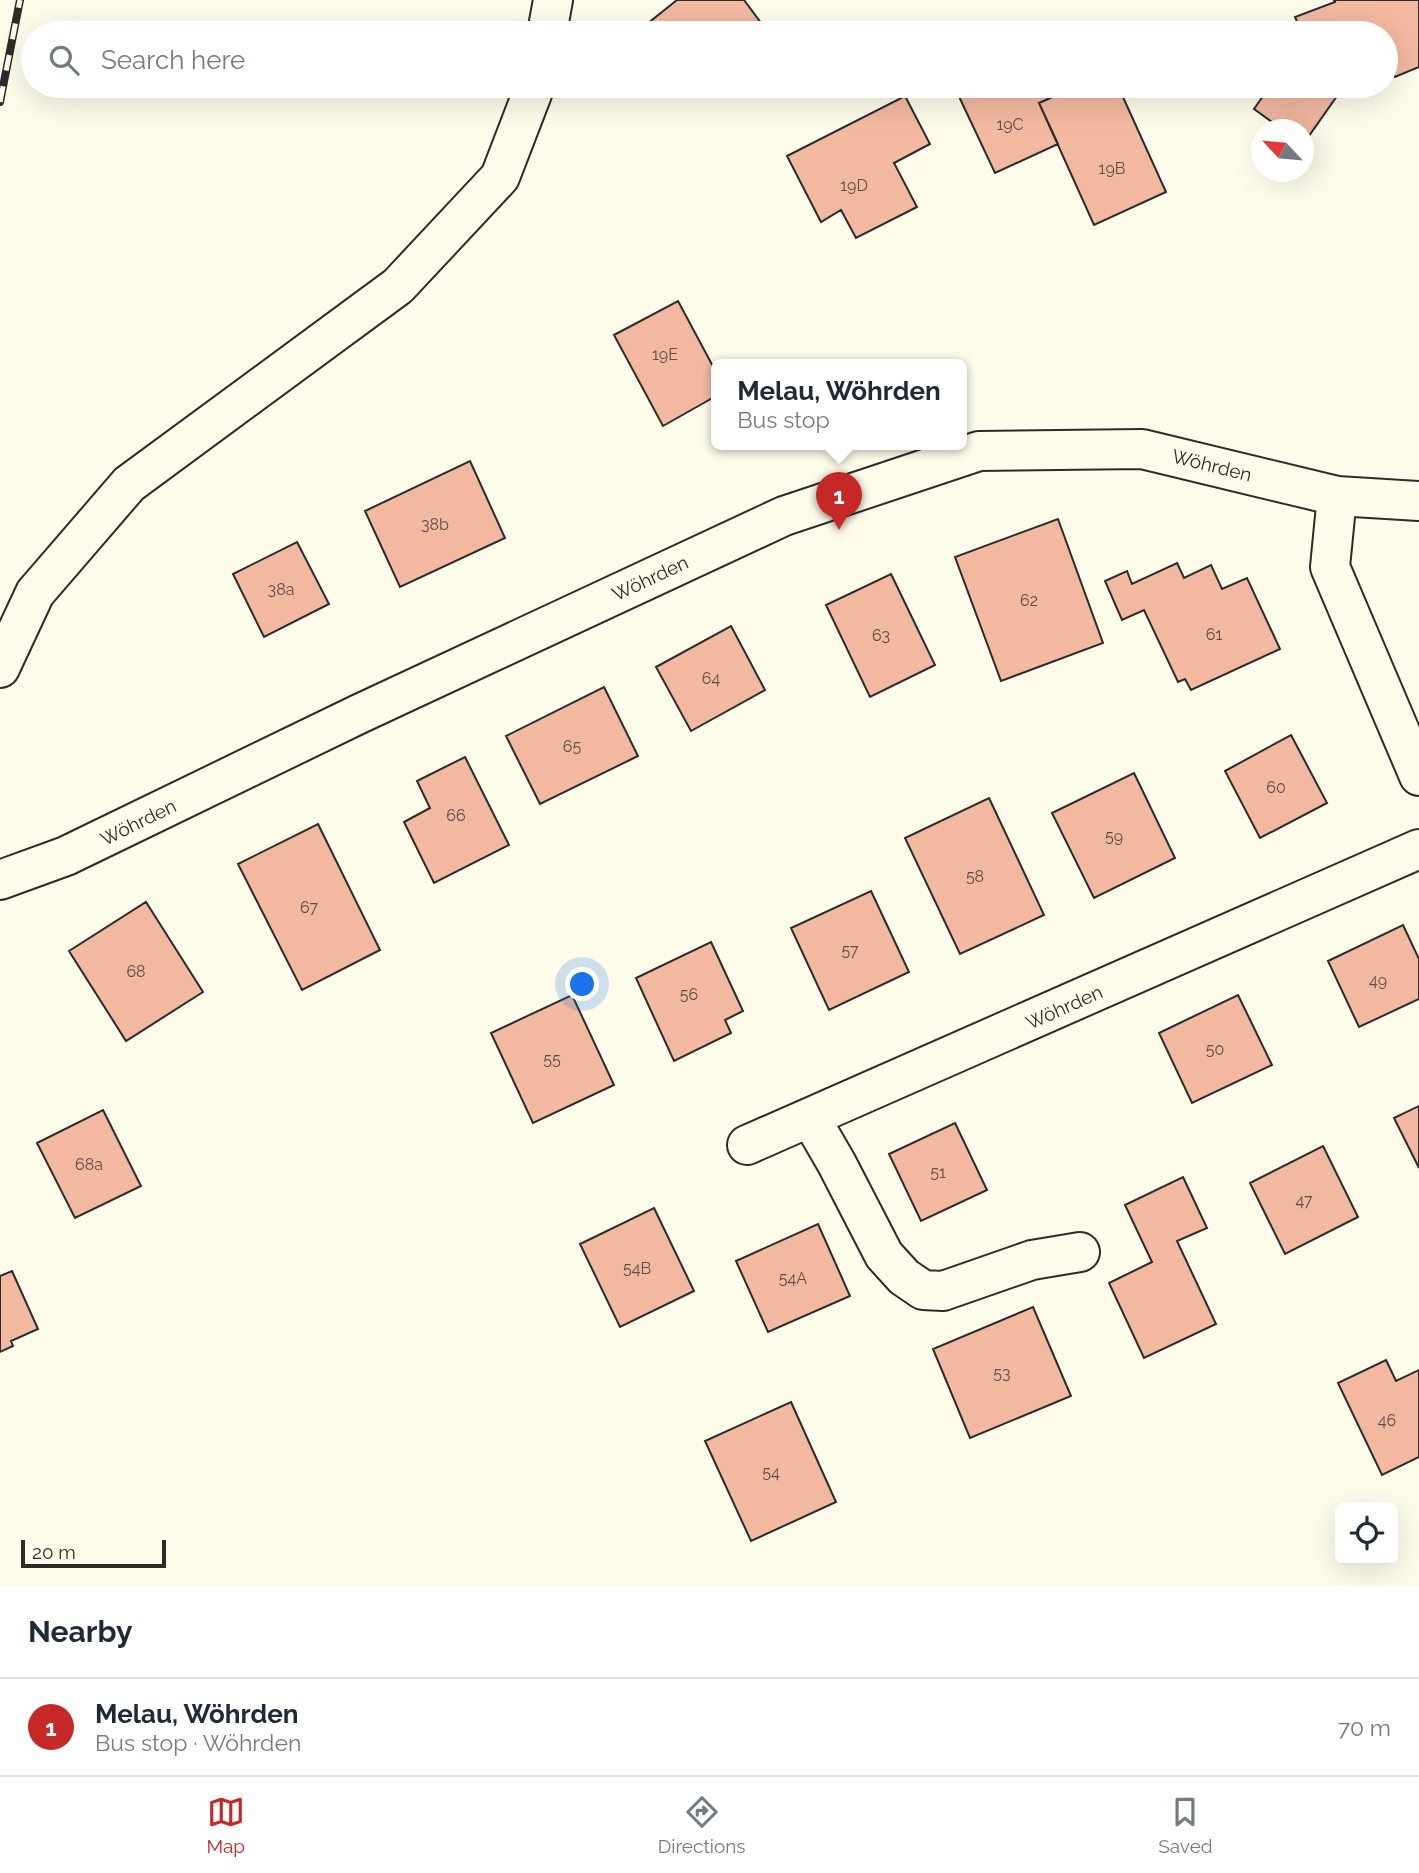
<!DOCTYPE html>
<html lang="en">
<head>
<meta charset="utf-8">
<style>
  :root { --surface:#fff; --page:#f6f6f7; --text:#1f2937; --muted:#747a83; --line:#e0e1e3; --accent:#c62828 }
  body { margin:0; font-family:Raleway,sans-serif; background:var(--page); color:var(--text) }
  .controls { position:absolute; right:21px; bottom:21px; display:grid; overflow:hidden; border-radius:10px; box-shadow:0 7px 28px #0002 }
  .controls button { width:63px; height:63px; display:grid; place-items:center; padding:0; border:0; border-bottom:2px solid var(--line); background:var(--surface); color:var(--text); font:35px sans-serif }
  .compass { position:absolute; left:1251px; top:119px; width:63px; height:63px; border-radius:50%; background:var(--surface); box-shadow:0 7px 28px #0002; rotate:296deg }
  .scale { position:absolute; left:21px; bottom:18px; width:145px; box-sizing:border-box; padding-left:7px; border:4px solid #2b2b2b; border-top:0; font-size:19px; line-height:24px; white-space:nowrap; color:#2b2b2b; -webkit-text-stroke:5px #fdfbea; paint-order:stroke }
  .you { position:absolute; left:583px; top:985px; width:24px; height:24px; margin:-18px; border:5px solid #fff; border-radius:50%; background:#1a73e8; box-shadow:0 0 0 10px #1a73e833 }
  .badge { display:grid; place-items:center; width:46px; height:46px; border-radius:50%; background:var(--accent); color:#fff; font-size:23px; font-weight:700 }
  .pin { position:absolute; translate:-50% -58px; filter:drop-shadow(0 2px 4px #0008) }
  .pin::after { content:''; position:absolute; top:37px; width:24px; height:21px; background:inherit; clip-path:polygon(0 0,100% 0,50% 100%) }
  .popup { position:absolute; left:711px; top:359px; width:256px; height:91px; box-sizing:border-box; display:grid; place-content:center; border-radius:10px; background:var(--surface); filter:drop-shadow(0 2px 5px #0005); font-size:23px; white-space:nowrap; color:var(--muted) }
  .popup b { font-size:26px; color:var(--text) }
  .popup::after { content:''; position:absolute; left:50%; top:100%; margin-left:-14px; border:14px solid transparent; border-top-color:var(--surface) }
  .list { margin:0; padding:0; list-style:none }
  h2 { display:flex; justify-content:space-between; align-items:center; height:91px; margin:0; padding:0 28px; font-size:30px }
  h2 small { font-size:23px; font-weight:400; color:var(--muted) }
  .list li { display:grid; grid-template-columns:46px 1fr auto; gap:21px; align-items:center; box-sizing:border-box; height:98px; padding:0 28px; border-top:2px solid var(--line) }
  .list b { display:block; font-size:26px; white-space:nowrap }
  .list p { margin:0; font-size:23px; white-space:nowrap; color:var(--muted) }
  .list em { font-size:23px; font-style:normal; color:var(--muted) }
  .icon { flex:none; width:38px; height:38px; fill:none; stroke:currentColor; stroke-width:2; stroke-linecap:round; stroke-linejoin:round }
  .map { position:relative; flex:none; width:1419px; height:1586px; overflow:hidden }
  .search { position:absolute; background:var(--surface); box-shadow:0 7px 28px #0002; left:21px; right:21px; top:21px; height:77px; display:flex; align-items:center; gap:18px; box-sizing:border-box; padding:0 24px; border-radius:38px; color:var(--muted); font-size:26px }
  .sheet { height:189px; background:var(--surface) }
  nav { display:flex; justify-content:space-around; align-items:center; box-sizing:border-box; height:98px; border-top:2px solid var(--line); background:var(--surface); font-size:19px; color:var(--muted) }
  nav a { display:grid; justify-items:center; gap:4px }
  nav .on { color:var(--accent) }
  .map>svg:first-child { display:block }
  .building { fill:#f2b8a0; stroke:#2b2b2b; stroke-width:2 }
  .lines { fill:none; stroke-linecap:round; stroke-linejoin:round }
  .minor-casing { stroke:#2b2b2b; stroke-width:42 }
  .minor { stroke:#fdfbea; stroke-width:38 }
  .rail-casing { stroke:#2b2b2b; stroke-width:8 }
  .rail { stroke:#fdfbea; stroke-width:5; stroke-dasharray:16; stroke-linecap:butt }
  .labels { text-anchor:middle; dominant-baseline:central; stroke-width:5; stroke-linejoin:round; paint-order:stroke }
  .number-label { font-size:16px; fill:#5d4e48 }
  .street-label { font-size:19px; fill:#2b2b2b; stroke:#fdfbea }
</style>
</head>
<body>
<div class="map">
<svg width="1419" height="1586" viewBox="0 0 1419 1586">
  <rect width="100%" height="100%" fill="#fdfbea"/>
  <!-- building -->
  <path class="building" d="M 677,0 L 744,0 L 764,27 L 756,33 L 654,33 L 647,24 Z
    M 1334,0 L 1419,0 L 1419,67 L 1395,77 L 1391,67 L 1386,69 L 1386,33 L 1302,33 L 1295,17 L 1335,2 Z
    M 954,86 L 1047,86 L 1052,97 L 1039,103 L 1058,144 L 995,173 Z
    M 1077,86 L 1118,86 L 1166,192 L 1094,225 L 1039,103 Z
    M 1270,86 L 1344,86 L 1304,143 L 1304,130 L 1283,130 L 1254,109 Z
    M 905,96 L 930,144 L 894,163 L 917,207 L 856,238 L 841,210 L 821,222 L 787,156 Z
    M 678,301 L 716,372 L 716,396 L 663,426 L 614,335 Z
    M 470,461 L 505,538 L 400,587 L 365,511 Z
    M 1058,519 L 1103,643 L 1001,681 L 955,557 Z
    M 297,542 L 329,604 L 264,637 L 233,574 Z
    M 1177,563 L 1184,578 L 1211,565 L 1222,589 L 1247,578 L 1280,649 L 1191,690 L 1185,679 L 1178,682 L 1144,610 L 1122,620 L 1105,581 L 1127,571 L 1132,584 Z
    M 891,574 L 935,665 L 870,697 L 826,605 Z
    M 731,626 L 765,690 L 691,731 L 656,667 Z
    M 604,687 L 638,756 L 540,804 L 506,736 Z
    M 1291,735 L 1327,803 L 1260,838 L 1225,771 Z
    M 465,757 L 509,845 L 434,883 L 404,822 L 430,808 L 417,781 Z
    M 1134,773 L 1175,858 L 1094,898 L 1052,813 Z
    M 989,798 L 1044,915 L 960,954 L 905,838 Z
    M 318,824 L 380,950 L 302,990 L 238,864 Z
    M 871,891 L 909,972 L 829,1010 L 791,928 Z
    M 146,902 L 203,992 L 126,1041 L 69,951 Z
    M 1403,925 L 1419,959 L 1419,999 L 1359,1027 L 1328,961 Z
    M 711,942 L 743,1011 L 725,1020 L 731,1033 L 674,1061 L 636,978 Z
    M 572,995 L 614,1085 L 533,1123 L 491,1033 Z
    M 1238,995 L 1272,1065 L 1192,1103 L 1159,1033 Z
    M 1419,1106 L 1419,1168 L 1394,1118 Z
    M 103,1110 L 141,1186 L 75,1218 L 37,1143 Z
    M 955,1123 L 987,1190 L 921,1221 L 889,1154 Z
    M 1323,1146 L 1358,1217 L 1285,1254 L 1250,1183 Z
    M 1183,1177 L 1207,1228 L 1177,1241 L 1216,1324 L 1144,1358 L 1109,1283 L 1152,1262 L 1125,1205 Z
    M 654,1208 L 694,1291 L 620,1327 L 580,1244 Z
    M 818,1224 L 850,1296 L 768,1332 L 736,1261 Z
    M 12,1271 L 38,1329 L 11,1341 L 13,1346 L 0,1352 L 0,1276 Z
    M 1033,1307 L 1071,1396 L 970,1438 L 933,1349 Z
    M 1386,1360 L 1396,1381 L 1419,1370 L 1419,1457 L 1382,1475 L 1338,1383 Z
    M 791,1402 L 836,1502 L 751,1541 L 705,1441 Z"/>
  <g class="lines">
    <!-- minor casing -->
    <g class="minor-casing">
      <path id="minor" d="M 547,33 L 553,0
        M 1337,496 L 1330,567 L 1419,776
        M 0,668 L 35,593 L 129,484 L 398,286 L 500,177 L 535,86
        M 0,880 L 66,856 L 359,714 L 784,516 L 979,451 L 1142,449 L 1337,496 L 1419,501
        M 811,1119 L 837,1164 L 884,1255 L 904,1277 L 923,1290 L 943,1291 L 1032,1260 L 1080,1252
        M 747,1145 L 1419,849"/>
    </g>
    <!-- minor -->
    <use href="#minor" class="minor"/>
    <!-- rail casing -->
    <g class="rail-casing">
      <path id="rail" d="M 0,102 L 20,0"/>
    </g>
    <!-- rail -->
    <use href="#rail" class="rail"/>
  </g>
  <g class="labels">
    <!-- number labels -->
    <g class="number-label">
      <text x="1010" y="124">19C</text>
      <text x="1112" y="168">19B</text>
      <text x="854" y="185">19D</text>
      <text x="665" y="354">19E</text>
      <text x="435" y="524">38b</text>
      <text x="281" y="589">38a</text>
      <text x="1029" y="600">62</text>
      <text x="1214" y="634">61</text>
      <text x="881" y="635">63</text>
      <text x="711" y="678">64</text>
      <text x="572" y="746">65</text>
      <text x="1276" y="787">60</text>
      <text x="456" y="815">66</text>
      <text x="1114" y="836">59</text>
      <text x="975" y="876">58</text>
      <text x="309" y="907">67</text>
      <text x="850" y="950">57</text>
      <text x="136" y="971">68</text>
      <text x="1378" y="980">49</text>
      <text x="689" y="994">56</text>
      <text x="1215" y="1049">50</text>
      <text x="552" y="1059">55</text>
      <text x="89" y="1164">68a</text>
      <text x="938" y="1172">51</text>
      <text x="1304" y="1200">47</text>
      <text x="637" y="1268">54B</text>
      <text x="793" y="1278">54A</text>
      <text x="1002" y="1373">53</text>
      <text x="1387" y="1420">46</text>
      <text x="771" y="1472">54</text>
    </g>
    <!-- street labels -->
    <g class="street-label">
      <text transform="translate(1212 465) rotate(14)">Wöhrden</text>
      <text transform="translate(650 578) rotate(-25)">Wöhrden</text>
      <text transform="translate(138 822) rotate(-26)">Wöhrden</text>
      <text transform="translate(1064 1007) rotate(-24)">Wöhrden</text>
    </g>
  </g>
</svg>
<div class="controls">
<button><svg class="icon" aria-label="locate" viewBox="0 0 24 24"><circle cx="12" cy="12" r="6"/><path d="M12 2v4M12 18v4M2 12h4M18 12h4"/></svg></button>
</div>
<svg class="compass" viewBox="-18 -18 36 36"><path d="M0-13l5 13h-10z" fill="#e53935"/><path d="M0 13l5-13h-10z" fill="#747a83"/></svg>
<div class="scale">20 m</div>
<div class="you"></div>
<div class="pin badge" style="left:839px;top:530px">1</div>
<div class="popup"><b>Melau, Wöhrden</b>Bus stop</div>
<div class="search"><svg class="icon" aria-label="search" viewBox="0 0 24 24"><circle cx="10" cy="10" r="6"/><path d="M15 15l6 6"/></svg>Search here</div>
</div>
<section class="sheet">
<h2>Nearby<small></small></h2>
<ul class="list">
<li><span class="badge">1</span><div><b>Melau, Wöhrden</b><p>Bus stop · Wöhrden</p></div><em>70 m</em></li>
</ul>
</section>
<nav>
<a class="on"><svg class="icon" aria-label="map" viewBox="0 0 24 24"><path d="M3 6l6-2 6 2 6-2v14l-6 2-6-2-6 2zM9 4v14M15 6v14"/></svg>Map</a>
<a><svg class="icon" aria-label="directions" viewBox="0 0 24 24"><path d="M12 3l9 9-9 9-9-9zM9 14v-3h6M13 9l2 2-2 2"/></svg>Directions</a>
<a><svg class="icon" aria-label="saved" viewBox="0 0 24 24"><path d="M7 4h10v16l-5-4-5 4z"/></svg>Saved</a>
</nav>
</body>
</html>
